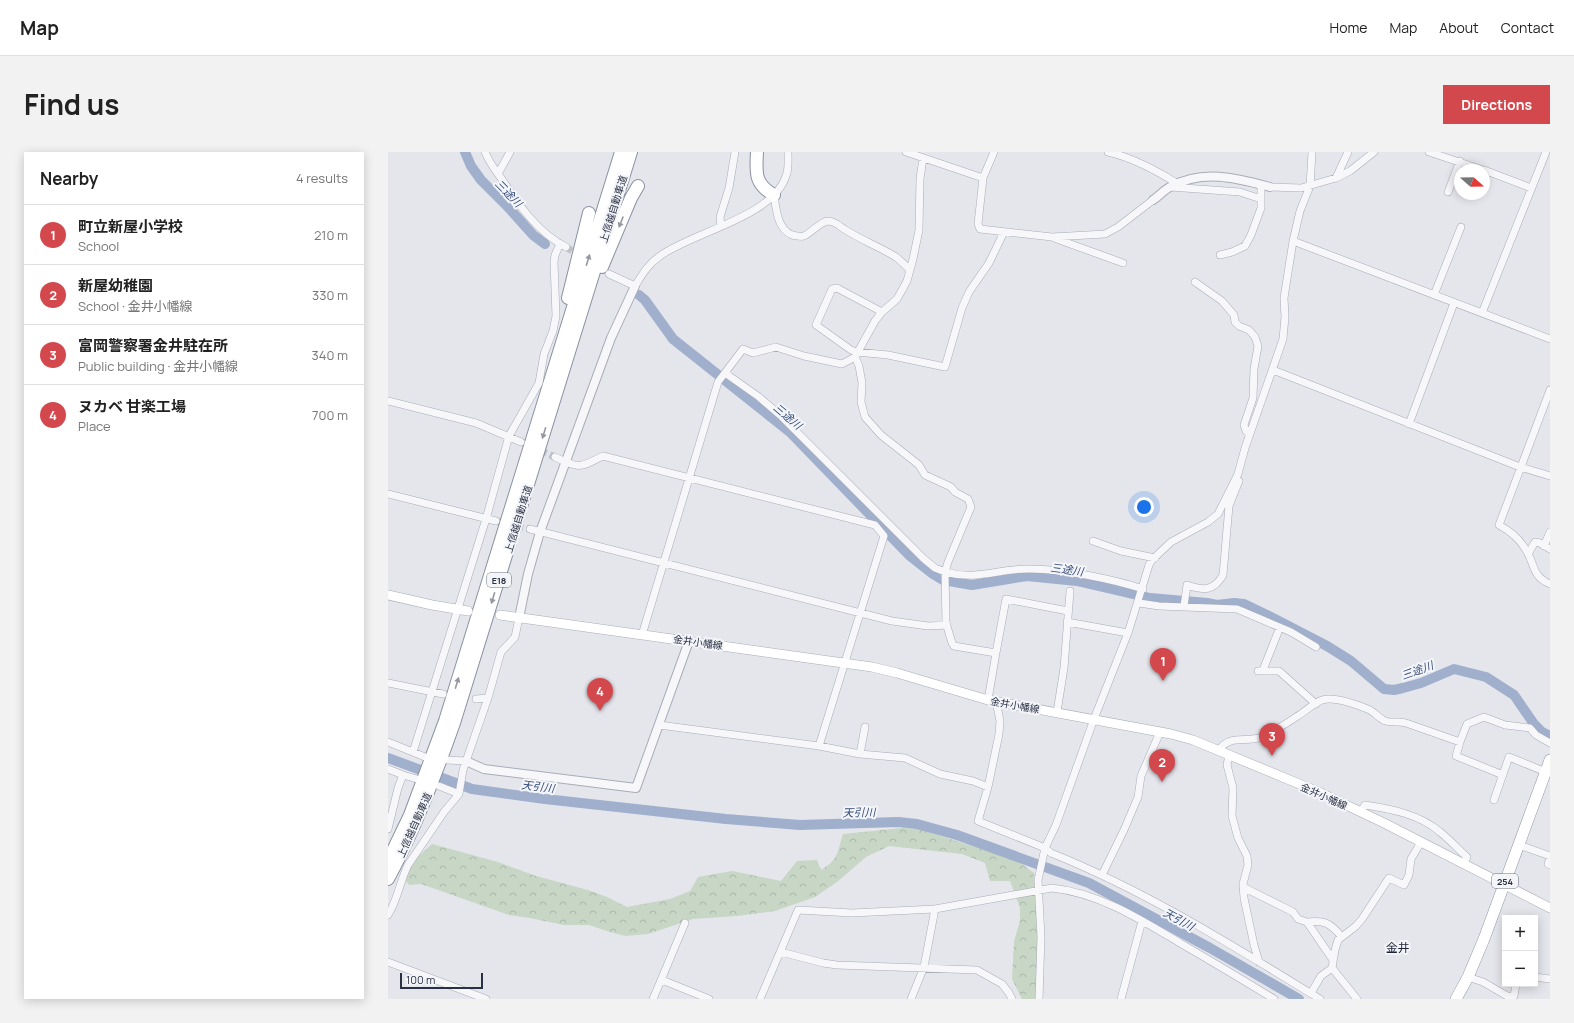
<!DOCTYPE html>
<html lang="en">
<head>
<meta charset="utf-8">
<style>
  :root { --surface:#fff; --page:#f2f2f2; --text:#222; --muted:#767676; --line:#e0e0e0; --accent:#d2484c }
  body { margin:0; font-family:Manrope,"Noto Sans JP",sans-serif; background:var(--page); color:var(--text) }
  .controls { position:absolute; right:12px; bottom:12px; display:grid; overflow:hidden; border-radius:0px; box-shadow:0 2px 10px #0003 }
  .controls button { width:36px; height:36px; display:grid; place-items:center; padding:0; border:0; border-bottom:1px solid var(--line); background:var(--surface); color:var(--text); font:20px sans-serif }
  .compass { position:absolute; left:1066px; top:12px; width:36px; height:36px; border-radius:50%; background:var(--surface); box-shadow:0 2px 10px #0003; rotate:110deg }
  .scale { position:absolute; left:12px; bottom:10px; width:83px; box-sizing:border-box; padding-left:4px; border:2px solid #2b3145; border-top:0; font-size:11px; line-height:14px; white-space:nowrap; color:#2b3145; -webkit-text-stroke:3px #f4f5f9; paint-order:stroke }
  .you { position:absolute; left:756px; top:355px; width:14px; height:14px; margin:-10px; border:3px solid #fff; border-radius:50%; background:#1a73e8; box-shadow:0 0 0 6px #1a73e833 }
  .badge { display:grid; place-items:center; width:26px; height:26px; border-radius:50%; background:var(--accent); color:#fff; font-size:13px; font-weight:700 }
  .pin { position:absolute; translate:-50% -33px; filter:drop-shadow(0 1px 2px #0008) }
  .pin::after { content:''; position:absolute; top:21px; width:14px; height:12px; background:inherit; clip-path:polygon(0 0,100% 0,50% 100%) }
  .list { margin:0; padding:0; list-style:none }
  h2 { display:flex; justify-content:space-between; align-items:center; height:52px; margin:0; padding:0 16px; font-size:17px }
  h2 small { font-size:13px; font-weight:400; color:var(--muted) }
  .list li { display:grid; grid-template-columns:26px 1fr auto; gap:12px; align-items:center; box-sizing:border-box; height:60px; padding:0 16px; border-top:1px solid var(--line) }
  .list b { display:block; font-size:15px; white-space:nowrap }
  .list p { margin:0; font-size:13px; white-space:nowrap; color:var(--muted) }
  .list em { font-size:13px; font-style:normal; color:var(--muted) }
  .map { position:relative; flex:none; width:1162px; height:847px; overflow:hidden; border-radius:0px }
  header { display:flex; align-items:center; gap:24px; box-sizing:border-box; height:56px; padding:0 20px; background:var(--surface); border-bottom:1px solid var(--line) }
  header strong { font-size:19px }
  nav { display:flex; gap:22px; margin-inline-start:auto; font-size:14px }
  .intro { display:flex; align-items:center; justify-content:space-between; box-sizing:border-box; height:96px; padding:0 24px }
  h1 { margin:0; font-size:28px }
  .button { padding:10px 18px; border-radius:0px; background:var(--accent); color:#fff; font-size:14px; font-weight:700 }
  main { display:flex; gap:24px; padding:0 24px }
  aside { flex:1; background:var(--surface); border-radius:0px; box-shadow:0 2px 10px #0003 }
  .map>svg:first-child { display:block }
  .forest { fill:url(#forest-crowns) }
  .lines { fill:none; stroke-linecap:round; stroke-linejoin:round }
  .river { stroke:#9fafcc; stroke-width:10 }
  .minor-tunnel { stroke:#bfc2cb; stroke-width:7; stroke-dasharray:7 3.5; stroke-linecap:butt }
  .minor-casing { stroke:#a9acb7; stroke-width:8 }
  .tertiary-casing { stroke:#a9acb7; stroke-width:10 }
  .secondary-casing { stroke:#a9acb7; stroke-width:10 }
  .trunk-casing { stroke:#8b91a3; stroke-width:12 }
  .motorway-casing { stroke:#8b91a3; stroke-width:14 }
  .minor { stroke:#f7f7fa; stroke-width:7 }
  .tertiary { stroke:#f7f7fa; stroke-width:8 }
  .secondary { stroke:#fff; stroke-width:9 }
  .trunk { stroke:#fff; stroke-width:11 }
  .motorway { stroke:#fff; stroke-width:12 }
  .oneway { fill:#9598a2 }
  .labels { text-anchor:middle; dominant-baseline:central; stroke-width:4; stroke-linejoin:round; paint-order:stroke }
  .shield { fill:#f4f5f9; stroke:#676c7b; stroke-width:1 }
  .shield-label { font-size:9px; font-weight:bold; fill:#2b3145 }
  .street-label { font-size:10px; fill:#2b3145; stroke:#f4f5f9 }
  .water-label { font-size:11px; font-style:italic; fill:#344b7a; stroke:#f4f5f9 }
  .quarter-label { font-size:12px; fill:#1d2236; stroke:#f4f5f9 }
</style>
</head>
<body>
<header>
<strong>Map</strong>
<nav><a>Home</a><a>Map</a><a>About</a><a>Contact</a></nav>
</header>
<div class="intro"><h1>Find us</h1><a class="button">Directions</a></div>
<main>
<aside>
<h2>Nearby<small>4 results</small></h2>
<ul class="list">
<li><span class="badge">1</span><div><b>町立新屋小学校</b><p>School</p></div><em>210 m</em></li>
<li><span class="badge">2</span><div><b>新屋幼稚園</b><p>School · 金井小幡線</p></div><em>330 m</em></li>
<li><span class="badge">3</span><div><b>富岡警察署金井駐在所</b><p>Public building · 金井小幡線</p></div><em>340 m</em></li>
<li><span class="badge">4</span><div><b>ヌカベ 甘楽工場</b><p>Place</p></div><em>700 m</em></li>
</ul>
</aside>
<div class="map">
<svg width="1162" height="847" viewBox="0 0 1162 847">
  <defs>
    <pattern id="forest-crowns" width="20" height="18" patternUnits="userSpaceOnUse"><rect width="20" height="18" fill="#c7d6c5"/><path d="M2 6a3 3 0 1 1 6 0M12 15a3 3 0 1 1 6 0" fill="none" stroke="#abb8ab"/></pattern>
  </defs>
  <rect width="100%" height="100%" fill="#e4e6ec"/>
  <!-- forest -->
  <path class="forest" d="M 514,676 L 532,677 L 630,709 L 646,721 L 651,786 L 649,847 L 634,847 L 624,827 L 626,789 L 632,769 L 632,756 L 622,729 L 602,729 L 597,711 L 574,702 L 501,694 L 478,705 L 449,730 L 427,745 L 387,759 L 349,764 L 305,767 L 260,782 L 237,784 L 222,780 L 201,773 L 176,773 L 142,766 L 121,763 L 33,732 L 21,733 L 16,727 L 24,710 L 44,692 L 110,710 L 148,724 L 200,738 L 219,745 L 239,755 L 282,747 L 302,739 L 310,725 L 344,719 L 393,729 L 409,709 L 429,708 L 433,718 C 451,707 449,701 455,682 Z"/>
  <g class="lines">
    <!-- river -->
    <path class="river" d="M 77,0 L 83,14 L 93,28 L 120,55 L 145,83 L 157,92
      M 251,143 L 257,148 L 285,187 L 402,280 L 521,403 L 545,422 L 555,428 L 584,433 L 639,424 L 689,429 L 762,446 L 819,451 L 829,453 L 846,451 L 856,452 L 881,464 L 939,494 L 963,509 L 996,537 L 1006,538 L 1015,536 L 1033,531 L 1066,517 L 1098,525 L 1126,543 L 1146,572 L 1154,580 L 1162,584
      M 0,606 L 84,637 L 157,647 L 338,667 L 412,673 L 510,670 L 529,672 L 569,683 L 701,731 L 822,796 L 911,847"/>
    <!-- minor-tunnel -->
    <path class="minor-tunnel" d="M 178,95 L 193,105
      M 133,290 L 167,305
      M 108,369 L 142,377"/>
    <!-- minor casing -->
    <g class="minor-casing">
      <path id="minor" d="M 97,0 C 102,12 106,16 113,26 C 130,52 150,81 178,95
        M 518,0 L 595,26 L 590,72 L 592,77 L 664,85 L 717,82 L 730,75 L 765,48
        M 720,0 C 746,6 768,18 790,32
        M 1041,0 L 1095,18
        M 1096,18 L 1143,36
        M 110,22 L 122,0
        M 595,26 L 606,0
        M 948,26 L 960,0
        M 782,35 L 852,40 L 873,47
        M 882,35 L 913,36 L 948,26 L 962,19 L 986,0
        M 1060,40 L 1072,9
        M 386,43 C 388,56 389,77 404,83 C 408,84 413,85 416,84 C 424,80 432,70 440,69 C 446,69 452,74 456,77 C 473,88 492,95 508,105 C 513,109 517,113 522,118
        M 333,74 L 332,65 L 341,36 L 347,0
        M 666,86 L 735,111
        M 905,89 L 1162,187
        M 832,103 L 844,100 L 857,94 L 863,83 L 873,56 L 873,33
        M 221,122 L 247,134 C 254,123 260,112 272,104 C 305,80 385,65 398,24 C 401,17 400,8 400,0
        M 807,130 L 834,149 L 846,163 L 847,170 L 851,174 L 861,178 L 867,185 L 870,194 L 866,217 L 865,246 L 856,273 L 858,279 L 862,281
        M 1046,143 L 1073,75
        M 494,160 L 449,136 L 444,137 L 428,173 L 463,198 L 469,200 L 500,203 L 557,215 L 574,156 L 581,140 L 601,111 L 616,80
        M 1094,161 L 1158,0
        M 885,218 L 1132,315 L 1162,324
        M 337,221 L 371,245 L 392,263 L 536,407 L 547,416 L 557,420 L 560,410 L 583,355 L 580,347 L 567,340 L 563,335 L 537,323 L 531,313 L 493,283 L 477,265 L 473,250 L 474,231 L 471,214 L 467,205
        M 1162,238 L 1111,373 C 1122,379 1132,387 1138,398 C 1147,412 1144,425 1162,432
        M 0,249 L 88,271 L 133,290
        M 1021,272 L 1066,151
        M 167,305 C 192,317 191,316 215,304 L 487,373 L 496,384 L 431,594
        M 0,342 L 108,369
        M 142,377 L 504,469 L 540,474 L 559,473
        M 705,389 L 733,399 L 767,406
        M 1156,394 L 1162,380
        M 1140,402 L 1147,390 L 1152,391 L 1162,397
        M 751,451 L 771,454 L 849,457 L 903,480 L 928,495
        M 796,454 L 799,433 C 816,439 826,439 835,423 L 841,354 L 851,329
        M 679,470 L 740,481
        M 254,483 L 330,230 L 355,197 L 365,201 L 388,195 L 416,204 L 454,212 L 467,205 L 487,169 L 494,160 L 509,147 L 519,129 L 525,107 L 531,78 L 532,27 L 535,6
        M 608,501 L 618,447 L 680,459
        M 875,518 L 892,475
        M 870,519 L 891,519 L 928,552
        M 0,531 L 55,542
        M 88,547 L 100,546
        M 600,548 L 608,501 L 566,494 L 564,491 L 558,471 L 557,420 C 590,429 611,416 643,417 C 675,417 724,427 755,437
        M 608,549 L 612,569 L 611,582 L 600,635 L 590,669 L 657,696 L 663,701 C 758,739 845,794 932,847
        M 669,560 L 676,516 L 682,439
        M 271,573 L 431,594 L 472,602 L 517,606 L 552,622 L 585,629 L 600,635
        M 0,590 L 37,605
        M 1072,590 L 1068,604 L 1115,623
        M 831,598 C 842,582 858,591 874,585 C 885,579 897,573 908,565 C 917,560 924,552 934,548 C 946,544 970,553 982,558 C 987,561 991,566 997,569 C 1004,571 1011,569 1018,571 L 1072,590 L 1079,572 L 1096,565 L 1117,573 L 1142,576 L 1148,583 L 1162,591
        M 25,600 L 98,367 L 121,284 L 151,231 L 156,202 L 165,179 L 168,164 L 166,110 L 167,103 L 172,92
        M 472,602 L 477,575
        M 841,603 L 839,613 L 845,636 L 844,664 L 850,686 L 859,704 L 860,713 L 855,732 L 856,746 L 866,793 L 871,810
        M 59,608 L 78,609
        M 0,617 L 15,623
        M 51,634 L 71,642
        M 1106,648 L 1121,605 L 1158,620
        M 972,660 L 977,653 C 1003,657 1031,662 1052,680 C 1061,687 1070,697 1079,705 L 1076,712
        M 0,677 L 10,636 L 15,623 L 29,627
        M 1131,693 L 1162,704
        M 1162,706 L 1160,712 L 1162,713
        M 714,723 L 736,678 L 750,645 L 753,624 L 772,580
        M 855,735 L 905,760 L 910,767 L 919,770 L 945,808
        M 0,763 C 10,747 12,729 20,713 L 56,660 L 71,642 L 75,618 L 100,546 L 113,500 L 127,485 L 131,466
        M 919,770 C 937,768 942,771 954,785
        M 393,800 L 435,811 L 449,813 L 589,818 L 614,832 L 621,841 L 624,847
        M 0,810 L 98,847
        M 944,816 L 969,847
        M 1080,825 L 1095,830 L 1121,845 L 1126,844 L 1128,832
        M 1147,825 L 1162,827
        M 274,828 L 321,847
        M 923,841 L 933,824 L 944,816 L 947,798 L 950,788 L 968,774 L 974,767 L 1001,726 L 1016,733 L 1021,723 L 1023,707 L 1033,690
        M 265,847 L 297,771
        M 372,847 L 410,758 L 464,761 L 547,757 L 664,736 C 711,741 752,767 792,791 C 823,809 855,828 886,847
        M 523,847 L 536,815 L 547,757
        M 651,847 L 653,785 L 650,728 L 657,696 L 668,673 L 706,567 L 740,481 L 761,413 L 764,408 L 783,390 L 820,370 L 830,362 L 850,322 L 857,296 L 895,187 L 897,165 L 896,146 L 905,89 L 912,59 L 922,34 L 924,0
        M 733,847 L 754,769"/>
    </g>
    <!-- tertiary casing -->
    <g class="tertiary-casing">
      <path id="tertiary" d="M 765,48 C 771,44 776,38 782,35 C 815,17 848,26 882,35
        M 131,466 L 140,422 L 152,380 L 223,186 L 247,134
        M 78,609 L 96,617 L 248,636 L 301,489"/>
    </g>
    <!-- secondary casing -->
    <g class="secondary-casing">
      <path id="secondary" d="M 0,443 L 44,453 L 80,459
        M 112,463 L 484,515 L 509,521 L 600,548 L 783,582 L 805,588 L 933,641 L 996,671 L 1162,756"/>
    </g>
    <!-- trunk casing -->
    <g class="trunk-casing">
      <path id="trunk" d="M 1068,847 L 1080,825 L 1096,787 L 1162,608"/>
    </g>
    <!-- motorway casing -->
    <g class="motorway-casing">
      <path id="motorway" d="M 369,0 C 368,20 366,32 386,43
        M 214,115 L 243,46 L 250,34
        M 180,146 L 201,61
        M 0,709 L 22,663 L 57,569 L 233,0
        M 0,727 C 27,677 47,625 66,571 L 243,0"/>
    </g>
    <!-- minor -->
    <use href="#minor" class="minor"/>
    <!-- tertiary -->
    <use href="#tertiary" class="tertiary"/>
    <!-- secondary -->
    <use href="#secondary" class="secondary"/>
    <!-- trunk -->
    <use href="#trunk" class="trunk"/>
    <!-- motorway -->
    <use href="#motorway" class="motorway"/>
  </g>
  <!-- one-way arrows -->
  <defs><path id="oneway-solid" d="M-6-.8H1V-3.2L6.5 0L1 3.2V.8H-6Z"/></defs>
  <g class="oneway">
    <use href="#oneway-solid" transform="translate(233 70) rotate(112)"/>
    <use href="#oneway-solid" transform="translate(200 108) rotate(-73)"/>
    <use href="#oneway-solid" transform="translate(156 281) rotate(107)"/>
    <use href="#oneway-solid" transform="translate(105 446) rotate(107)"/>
    <use href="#oneway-solid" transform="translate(69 531) rotate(-73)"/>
  </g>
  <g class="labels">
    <!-- shield labels -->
    <g class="shield">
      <rect x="99" y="421" width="24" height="14" rx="3"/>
      <rect x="1104" y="722" width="26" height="14" rx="3"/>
    </g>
    <g class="shield-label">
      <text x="111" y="428">E18</text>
      <text x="1117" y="729">254</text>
    </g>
    <!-- street labels -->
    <g class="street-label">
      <text transform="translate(225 57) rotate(-73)">上信越自動車道</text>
      <text transform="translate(130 367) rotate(-73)">上信越自動車道</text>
      <text transform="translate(310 490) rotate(8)">金井小幡線</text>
      <text transform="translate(627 553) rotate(10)">金井小幡線</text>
      <text transform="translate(936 644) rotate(24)">金井小幡線</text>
      <text transform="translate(26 673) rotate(-66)">上信越自動車道</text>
    </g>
    <!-- water labels -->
    <g class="water-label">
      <text transform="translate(121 41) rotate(46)">三途川</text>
      <text transform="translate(400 264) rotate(40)">三途川</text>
      <text transform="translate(679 417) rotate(8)">三途川</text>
      <text transform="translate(1029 518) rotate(-20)">三途川</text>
      <text transform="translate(150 634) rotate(7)">天引川</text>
      <text transform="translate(471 660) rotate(-1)">天引川</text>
      <text transform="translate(791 767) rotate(29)">天引川</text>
    </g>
    <!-- quarter labels -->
    <g class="quarter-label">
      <text x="1010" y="795">金井</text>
    </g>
  </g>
</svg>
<div class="controls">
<button>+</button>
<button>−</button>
</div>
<svg class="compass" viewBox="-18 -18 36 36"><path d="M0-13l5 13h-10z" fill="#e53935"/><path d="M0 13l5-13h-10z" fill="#767676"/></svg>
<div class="scale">100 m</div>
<div class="you"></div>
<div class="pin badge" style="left:775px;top:529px">1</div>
<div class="pin badge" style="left:774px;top:630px">2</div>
<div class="pin badge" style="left:884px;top:604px">3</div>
<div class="pin badge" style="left:212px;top:559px">4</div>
</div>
</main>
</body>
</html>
